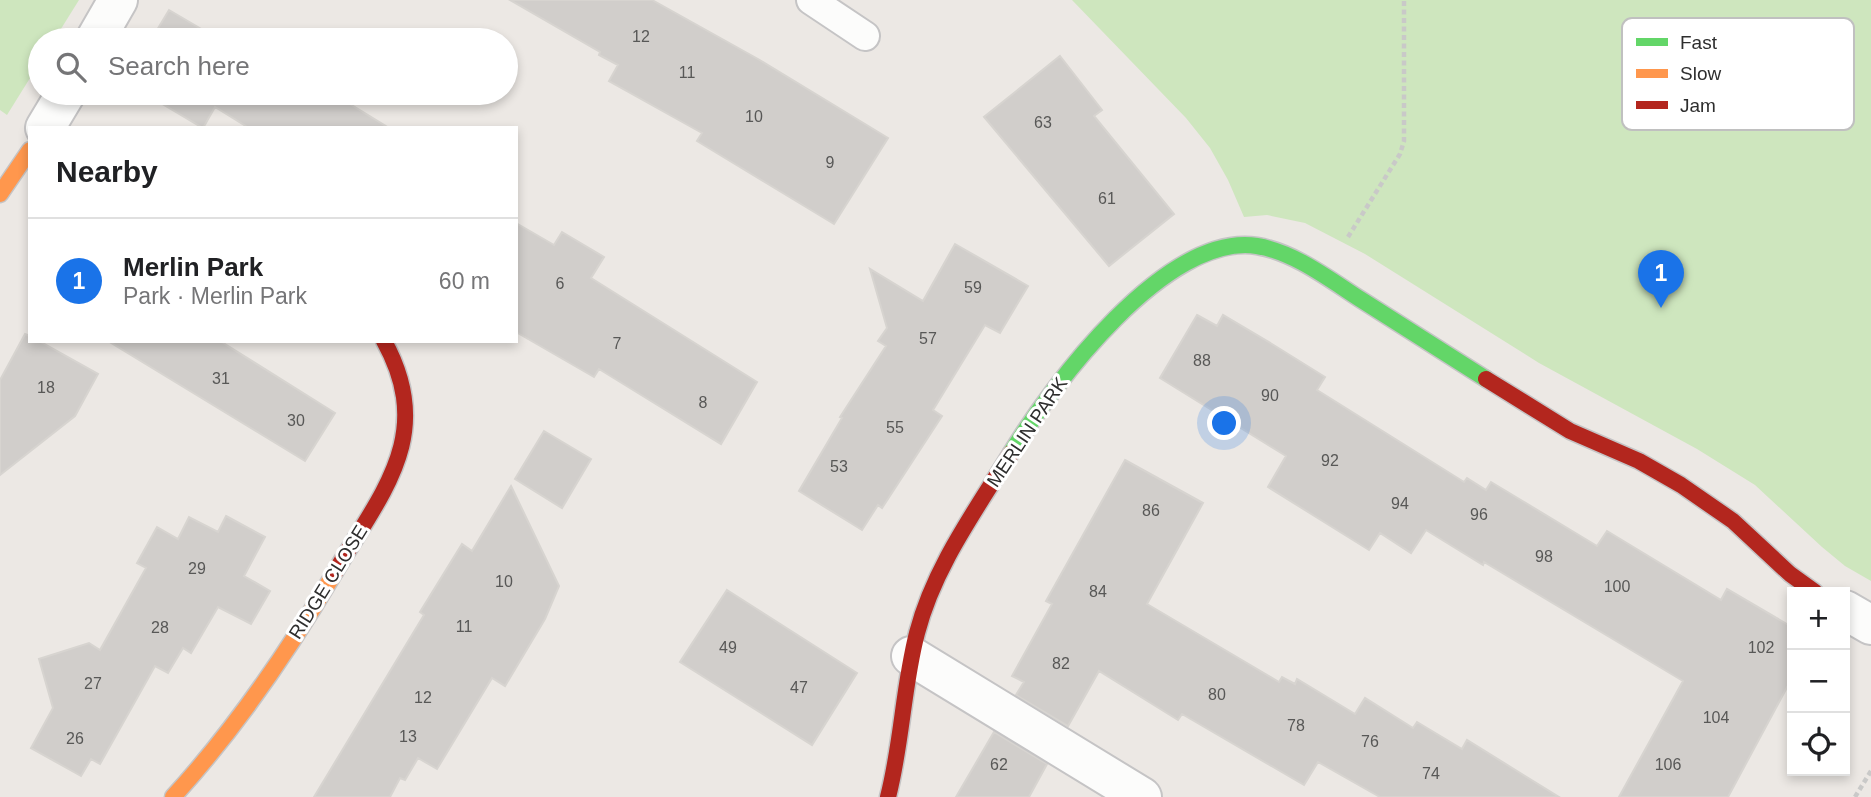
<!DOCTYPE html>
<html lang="en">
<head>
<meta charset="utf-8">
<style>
  :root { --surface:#fff; --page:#f2f2f2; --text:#202124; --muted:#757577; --line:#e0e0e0; --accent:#1a73e8 }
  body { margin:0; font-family:Helvetica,sans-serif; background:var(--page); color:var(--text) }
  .controls { position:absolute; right:21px; bottom:21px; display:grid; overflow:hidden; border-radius:0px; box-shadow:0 4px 10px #0003 }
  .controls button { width:63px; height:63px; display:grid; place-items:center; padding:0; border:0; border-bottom:2px solid var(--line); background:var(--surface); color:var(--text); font:35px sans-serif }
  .you { position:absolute; left:1225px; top:424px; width:24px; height:24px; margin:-18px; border:5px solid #fff; border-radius:50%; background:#1a73e8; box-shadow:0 0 0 10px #1a73e833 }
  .badge { display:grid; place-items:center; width:46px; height:46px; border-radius:50%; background:var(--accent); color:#fff; font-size:23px; font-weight:700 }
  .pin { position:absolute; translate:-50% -58px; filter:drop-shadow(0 2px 4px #0008) }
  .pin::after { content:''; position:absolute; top:37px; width:24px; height:21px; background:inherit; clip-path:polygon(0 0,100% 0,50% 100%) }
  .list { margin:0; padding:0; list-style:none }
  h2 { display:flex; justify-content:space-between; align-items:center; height:91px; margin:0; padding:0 28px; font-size:30px }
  h2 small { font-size:23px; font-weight:400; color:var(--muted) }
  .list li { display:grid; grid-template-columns:46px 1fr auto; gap:21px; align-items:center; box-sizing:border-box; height:126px; padding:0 28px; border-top:2px solid var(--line) }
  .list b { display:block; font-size:26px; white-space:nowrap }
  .list p { margin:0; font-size:23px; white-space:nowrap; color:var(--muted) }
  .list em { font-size:23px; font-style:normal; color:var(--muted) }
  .icon { flex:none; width:38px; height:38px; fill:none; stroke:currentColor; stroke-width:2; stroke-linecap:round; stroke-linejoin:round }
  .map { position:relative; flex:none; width:1871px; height:797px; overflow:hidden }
  .search { position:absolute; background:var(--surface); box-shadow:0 4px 10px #0003; left:28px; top:28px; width:490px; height:77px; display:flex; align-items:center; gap:18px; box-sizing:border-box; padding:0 24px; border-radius:38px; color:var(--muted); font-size:26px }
  .panel { position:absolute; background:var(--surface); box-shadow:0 4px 10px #0003; left:28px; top:126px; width:490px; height:217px; border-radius:0px }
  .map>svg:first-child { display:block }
  .green { fill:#cee6be }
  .building { fill:#d1cecb; stroke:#d7d4d0; stroke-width:2 }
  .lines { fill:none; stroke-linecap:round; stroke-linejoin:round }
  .lane-casing { stroke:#c5c4c5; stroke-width:32 }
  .street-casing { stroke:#c5c4c5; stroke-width:42 }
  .fast-casing { stroke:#c5c4c5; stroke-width:19 }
  .slow-casing { stroke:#c5c4c5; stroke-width:19 }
  .jam-casing { stroke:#c5c4c5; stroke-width:19 }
  .path { stroke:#c9c9c8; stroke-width:4.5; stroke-dasharray:5 3.5; stroke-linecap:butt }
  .lane { stroke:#fcfcfb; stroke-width:28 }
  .street { stroke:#fcfcfb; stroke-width:38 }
  .fast { stroke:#63d668; stroke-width:16 }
  .slow { stroke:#ff974d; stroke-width:16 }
  .jam { stroke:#b3261e; stroke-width:16 }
  .labels { text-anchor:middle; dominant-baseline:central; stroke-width:6; stroke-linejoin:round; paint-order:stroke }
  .number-label { font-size:16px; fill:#585857 }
  .street-label { font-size:19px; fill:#2e2e2e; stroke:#fff }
  .key { fill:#fff; stroke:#c0c0c0; stroke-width:2 }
  .key-label { font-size:19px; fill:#2e2e2e }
</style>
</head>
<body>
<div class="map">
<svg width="1871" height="797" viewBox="0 0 1871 797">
  <rect width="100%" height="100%" fill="#ece8e4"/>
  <!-- green -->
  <path class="green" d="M 0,0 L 79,0 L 54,40 L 40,40 L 40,62 L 7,115 L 0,110 Z
    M 1072,0 L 1871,0 L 1871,581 L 1845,566 L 1822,547 L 1755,485 L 1697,449 L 1539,363 L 1365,254 L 1305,223 L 1267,215 L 1244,217 L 1228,180 L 1210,148 L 1186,118 Z"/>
  <!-- building -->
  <path class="building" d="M 510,0 L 652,0 L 758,59 L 888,138 L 834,224 L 697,141 L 702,133 L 609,81 L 618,65 L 599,55 L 600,52 Z
    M 169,10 L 220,40 L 151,40 Z
    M 1060,56 L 1102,110 L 1094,116 L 1174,214 L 1109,266 L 984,117 Z
    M 144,93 L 332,93 L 389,128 L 249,128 L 215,107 L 203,128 Z
    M 516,223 L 554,245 L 562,232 L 604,257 L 591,278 L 757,382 L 721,444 L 599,369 L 594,377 L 516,332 Z
    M 955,244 L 1028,286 L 1000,333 L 985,325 L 933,410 L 942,416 L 882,508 L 878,505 L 862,530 L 799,491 L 842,418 L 840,417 L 886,346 L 878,341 L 887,328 L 870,269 L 923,301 Z
    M 1197,315 L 1217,326 L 1223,315 L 1272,344 L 1325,377 L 1317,390 L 1464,482 L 1467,478 L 1486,490 L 1491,482 L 1597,546 L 1607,531 L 1721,600 L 1727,589 L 1792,627 L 1792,678 L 1728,797 L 1619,797 L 1683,681 L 1484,562 L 1483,565 L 1426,530 L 1411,553 L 1380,533 L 1369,550 L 1268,487 L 1286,456 L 1160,378 Z
    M 25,334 L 30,336 L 30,341 L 39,341 L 98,374 L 75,416 L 0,475 L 0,380 Z
    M 108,341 L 220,341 L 335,413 L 305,461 Z
    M 544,431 L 591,459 L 562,508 L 515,479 Z
    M 1125,460 L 1203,503 L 1147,604 L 1279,682 L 1282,677 L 1295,684 L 1297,679 L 1355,714 L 1365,698 L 1413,728 L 1417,722 L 1462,749 L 1467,740 L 1559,797 L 1380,797 L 1318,762 L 1304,785 L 1182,714 L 1178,720 L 1099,671 L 1068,726 L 1016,695 L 1024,682 L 1012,676 L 1052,604 L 1046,601 Z
    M 511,486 L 559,586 L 545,619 L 505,686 L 492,678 L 437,769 L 418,758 L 405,780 L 400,778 L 390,797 L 314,797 L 424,615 L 420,612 L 462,544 L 472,551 Z
    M 226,516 L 265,537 L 244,576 L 270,591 L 251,624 L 218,607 L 191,653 L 183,648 L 168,673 L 155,666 L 100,764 L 91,759 L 81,776 L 31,748 L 53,708 L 39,659 L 89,643 L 100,650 L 146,568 L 137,563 L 157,527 L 178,539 L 189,517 L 218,532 Z
    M 727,590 L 857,673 L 812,745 L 680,662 Z
    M 994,732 L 1047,764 L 1029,797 L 956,797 Z"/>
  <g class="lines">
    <!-- lane casing -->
    <g class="lane-casing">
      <path id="lane" d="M 811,0 L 865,36"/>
    </g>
    <!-- street casing -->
    <g class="street-casing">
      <path id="street" d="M 95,40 L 118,0
        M 45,128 L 66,93
        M 1845,610 L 1871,625
        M 911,656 L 1142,797"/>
    </g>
    <!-- fast casing -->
    <g class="fast-casing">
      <path id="fast" d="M 1011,453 C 1052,385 1166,232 1257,246 C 1294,252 1329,279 1360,299 C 1402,326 1444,352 1486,379"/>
    </g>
    <!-- slow casing -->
    <g class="slow-casing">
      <path id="slow" d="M 0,194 L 30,150
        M 173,797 C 236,728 288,652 335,572"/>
    </g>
    <!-- jam casing -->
    <g class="jam-casing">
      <path id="jam" d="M 1486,379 L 1570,431 L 1639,461 L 1681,485 L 1733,521 L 1790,574 L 1815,592
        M 335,572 C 382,492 436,435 384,341
        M 888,797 C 902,743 903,687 917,633 C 934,567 976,510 1011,453"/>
    </g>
    <!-- path -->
    <path class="path" d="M 1348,237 L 1400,154 L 1404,141 L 1404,0
      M 1855,797 L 1871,771"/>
    <!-- lane -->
    <use href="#lane" class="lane"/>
    <!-- street -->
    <use href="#street" class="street"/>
    <!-- fast -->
    <use href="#fast" class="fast"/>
    <!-- slow -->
    <use href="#slow" class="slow"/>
    <!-- jam -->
    <use href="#jam" class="jam"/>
  </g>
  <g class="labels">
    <!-- number labels -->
    <g class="number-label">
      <text x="641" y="36">12</text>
      <text x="687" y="72">11</text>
      <text x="754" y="116">10</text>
      <text x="1043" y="122">63</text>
      <text x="830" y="162">9</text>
      <text x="1107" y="198">61</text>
      <text x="560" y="283">6</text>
      <text x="973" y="287">59</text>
      <text x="928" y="338">57</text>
      <text x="617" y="343">7</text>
      <text x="1202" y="360">88</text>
      <text x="221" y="378">31</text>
      <text x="46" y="387">18</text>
      <text x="1270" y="395">90</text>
      <text x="703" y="402">8</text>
      <text x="296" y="420">30</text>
      <text x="895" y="427">55</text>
      <text x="1330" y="460">92</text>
      <text x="839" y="466">53</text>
      <text x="1400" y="503">94</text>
      <text x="1151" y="510">86</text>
      <text x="1479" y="514">96</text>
      <text x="1544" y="556">98</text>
      <text x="197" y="568">29</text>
      <text x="504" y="581">10</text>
      <text x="1617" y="586">100</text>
      <text x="1098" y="591">84</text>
      <text x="464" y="626">11</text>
      <text x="160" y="627">28</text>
      <text x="728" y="647">49</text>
      <text x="1761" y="647">102</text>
      <text x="1061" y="663">82</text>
      <text x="93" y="683">27</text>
      <text x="799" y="687">47</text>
      <text x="1217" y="694">80</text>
      <text x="423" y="697">12</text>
      <text x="1716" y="717">104</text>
      <text x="1296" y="725">78</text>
      <text x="408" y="736">13</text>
      <text x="75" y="738">26</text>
      <text x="1370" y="741">76</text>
      <text x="999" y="764">62</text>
      <text x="1668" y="764">106</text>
      <text x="1431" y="773">74</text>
    </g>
    <!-- street labels -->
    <g class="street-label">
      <text transform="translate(1027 432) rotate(-56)">MERLIN PARK</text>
      <text transform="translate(328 582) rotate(-58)">RIDGE CLOSE</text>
    </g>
  </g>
  <!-- legend -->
  <rect x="1622" y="18" width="232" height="112" rx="10" class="key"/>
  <rect x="1636" y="38" width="32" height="8" fill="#63d668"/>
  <rect x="1636" y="69" width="32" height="9" fill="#ff974d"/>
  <rect x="1636" y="101" width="32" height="8" fill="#b3261e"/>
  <g class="key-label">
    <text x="1680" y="49">Fast</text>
    <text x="1680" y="80">Slow</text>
    <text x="1680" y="112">Jam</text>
  </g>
</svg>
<div class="controls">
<button>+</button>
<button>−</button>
<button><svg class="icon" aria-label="locate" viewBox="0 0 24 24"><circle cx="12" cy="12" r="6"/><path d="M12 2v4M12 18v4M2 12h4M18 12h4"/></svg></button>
</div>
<div class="you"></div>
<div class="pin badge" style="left:1661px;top:308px">1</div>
<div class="search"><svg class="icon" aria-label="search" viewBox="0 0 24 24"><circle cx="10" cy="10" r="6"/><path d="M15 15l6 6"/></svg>Search here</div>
<section class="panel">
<h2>Nearby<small></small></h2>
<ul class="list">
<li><span class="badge">1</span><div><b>Merlin Park</b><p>Park · Merlin Park</p></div><em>60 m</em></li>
</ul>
</section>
</div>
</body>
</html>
